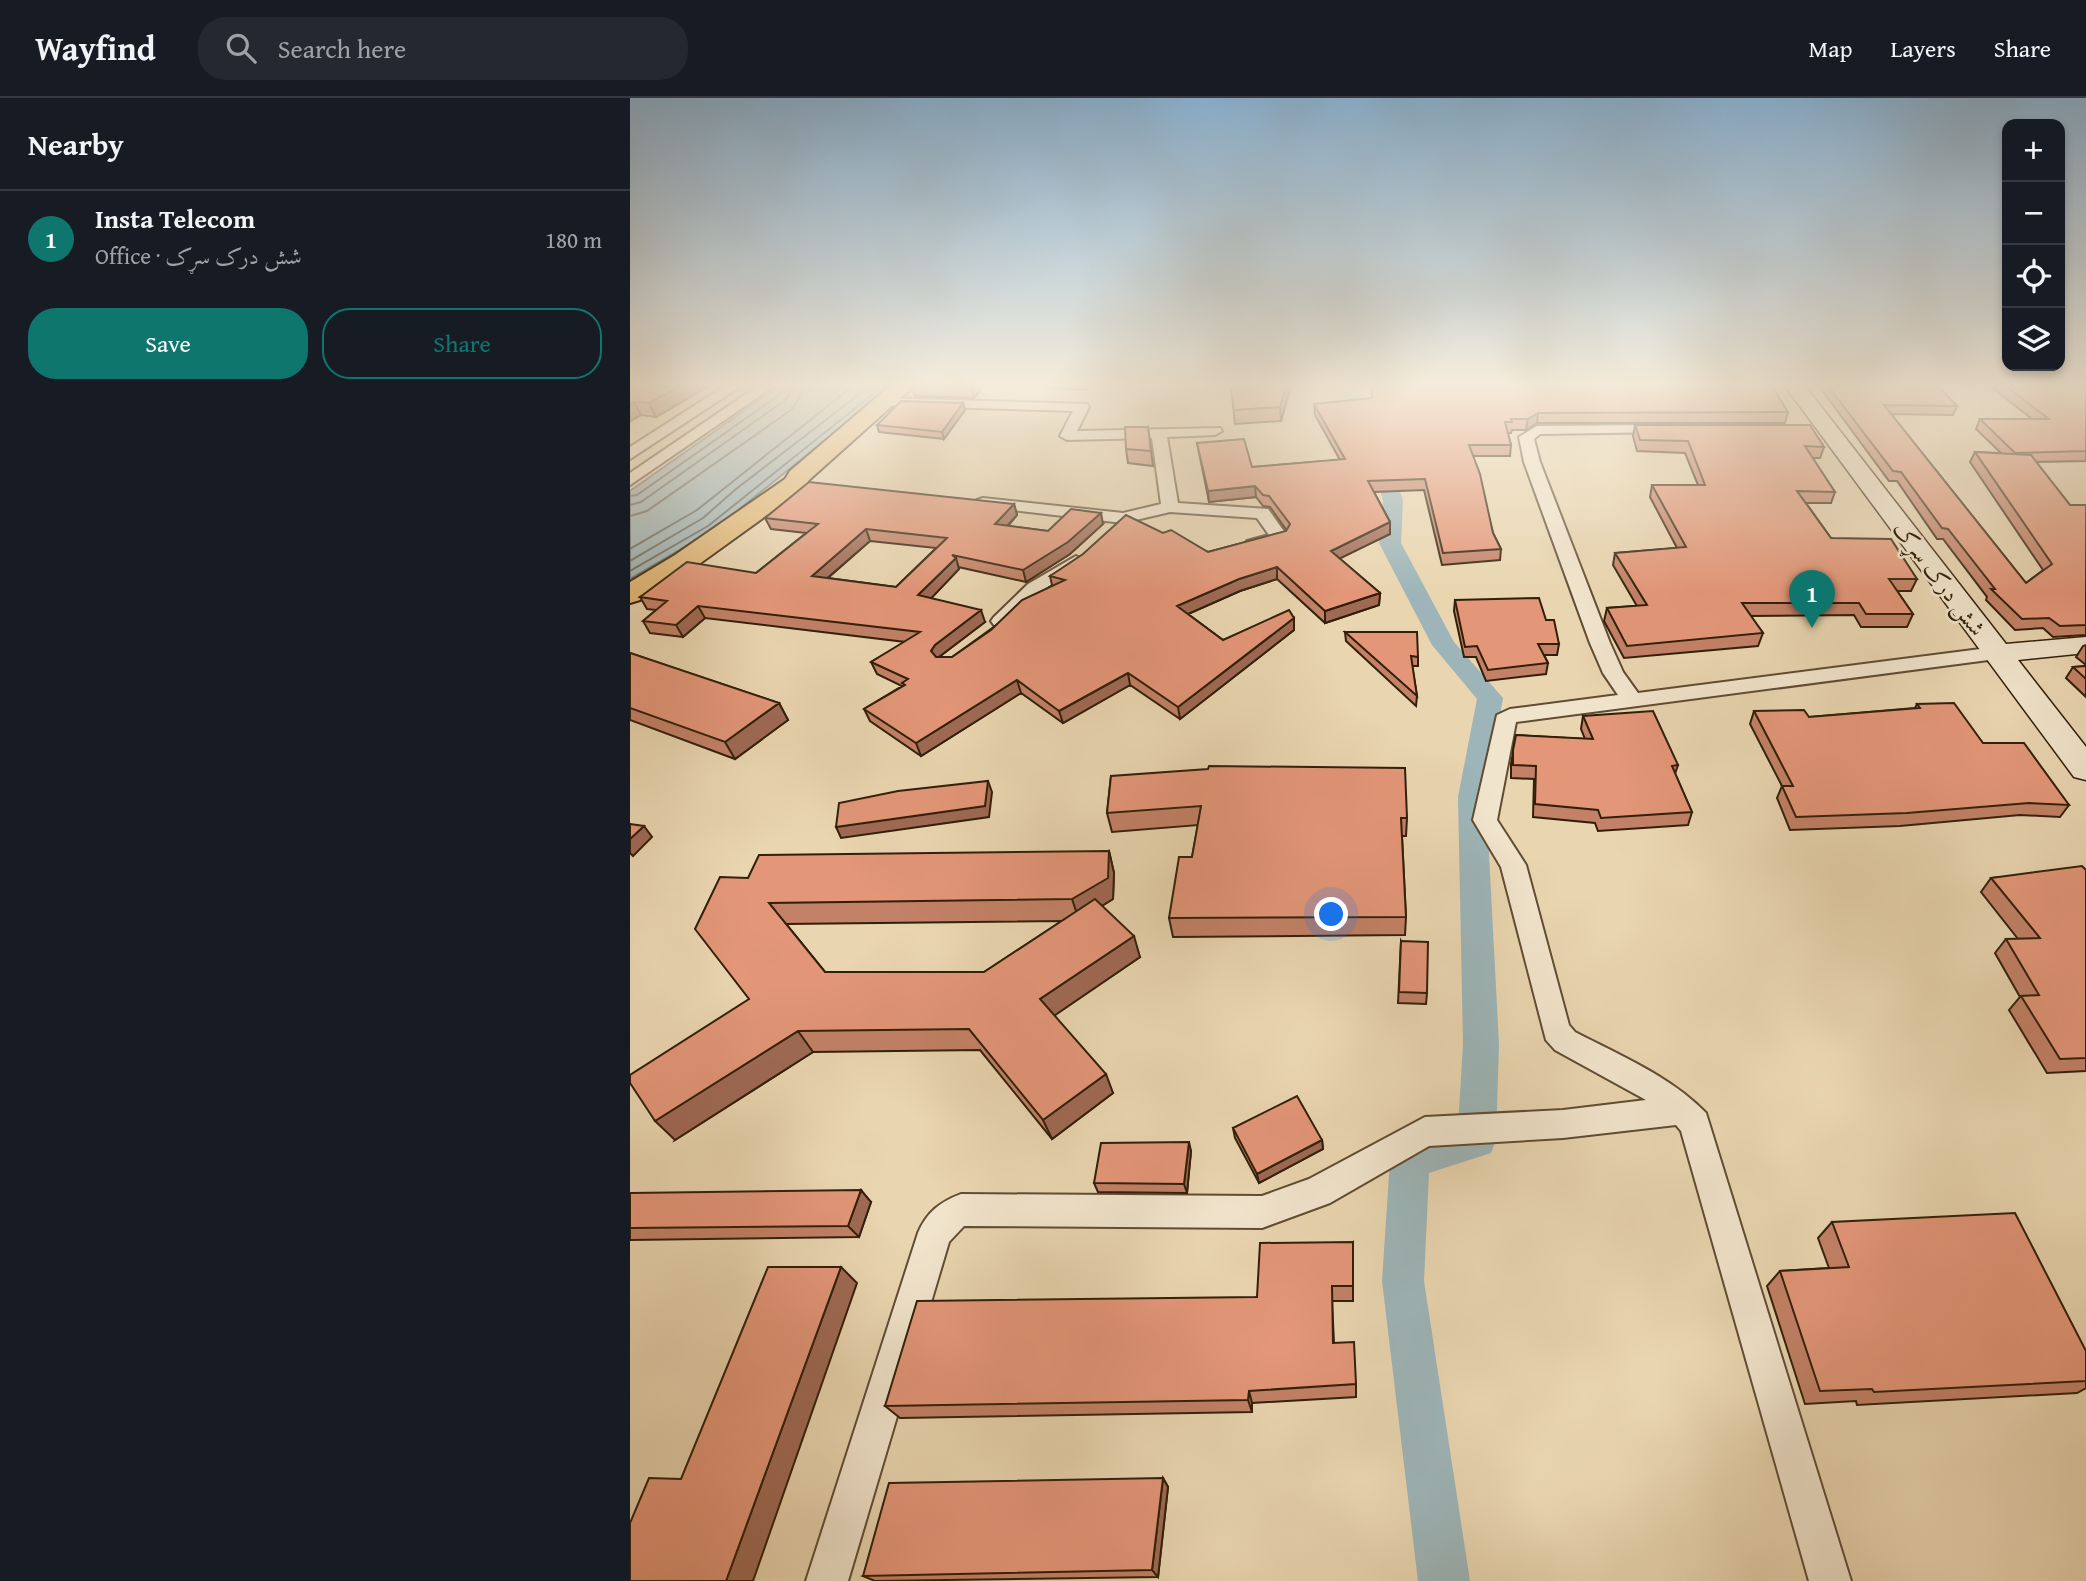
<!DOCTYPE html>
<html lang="en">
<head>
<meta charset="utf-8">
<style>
  :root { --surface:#171b24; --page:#242831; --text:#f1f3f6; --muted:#9ea1a6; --line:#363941; --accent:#0f766e }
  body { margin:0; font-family:"Gentium Book Plus",Amiri,serif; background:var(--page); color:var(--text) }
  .controls { position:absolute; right:21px; top:21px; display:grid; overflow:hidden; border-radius:14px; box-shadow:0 4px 10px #0003 }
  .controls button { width:63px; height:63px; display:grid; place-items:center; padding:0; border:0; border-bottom:2px solid var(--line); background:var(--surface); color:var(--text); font:35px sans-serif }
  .you { position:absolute; left:702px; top:817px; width:24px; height:24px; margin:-18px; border:5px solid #fff; border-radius:50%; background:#1a73e8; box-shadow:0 0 0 10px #1a73e833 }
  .badge { display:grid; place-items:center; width:46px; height:46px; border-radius:50%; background:var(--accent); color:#fff; font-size:23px; font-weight:700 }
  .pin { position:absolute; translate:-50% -58px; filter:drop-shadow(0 2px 4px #0008) }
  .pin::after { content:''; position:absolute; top:37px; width:24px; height:21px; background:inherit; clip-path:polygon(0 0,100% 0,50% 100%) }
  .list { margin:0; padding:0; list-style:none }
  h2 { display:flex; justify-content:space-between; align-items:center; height:91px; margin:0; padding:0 28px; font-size:30px }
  h2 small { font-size:23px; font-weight:400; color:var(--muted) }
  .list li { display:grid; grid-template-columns:46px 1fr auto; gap:21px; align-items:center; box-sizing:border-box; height:98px; padding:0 28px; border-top:2px solid var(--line) }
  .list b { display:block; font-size:26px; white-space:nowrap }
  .list p { margin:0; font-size:23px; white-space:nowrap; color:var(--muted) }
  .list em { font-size:23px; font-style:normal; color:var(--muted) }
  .actions { display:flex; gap:14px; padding:21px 28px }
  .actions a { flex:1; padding:16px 0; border:2px solid var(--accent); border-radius:28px; text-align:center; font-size:24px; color:var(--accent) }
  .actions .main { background:var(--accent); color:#fff }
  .icon { flex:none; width:38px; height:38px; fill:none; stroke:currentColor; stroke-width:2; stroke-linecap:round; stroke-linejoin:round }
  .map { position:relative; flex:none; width:1456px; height:1483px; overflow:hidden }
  header { display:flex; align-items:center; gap:42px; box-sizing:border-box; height:98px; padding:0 35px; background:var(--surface); border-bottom:2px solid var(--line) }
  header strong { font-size:33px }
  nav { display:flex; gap:38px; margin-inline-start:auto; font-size:24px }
  .search { width:490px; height:63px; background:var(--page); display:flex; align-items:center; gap:18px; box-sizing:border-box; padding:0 24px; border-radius:28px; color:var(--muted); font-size:26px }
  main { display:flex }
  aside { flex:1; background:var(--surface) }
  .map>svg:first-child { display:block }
  .water { fill:#9db5b8; stroke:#727972; stroke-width:2 }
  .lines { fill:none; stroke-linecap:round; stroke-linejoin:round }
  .shore { stroke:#676a60; stroke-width:2 }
  .canal { fill:#9db5b8; fill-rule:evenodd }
  .street-casing { stroke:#5f4c33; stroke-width:4 }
  .secondary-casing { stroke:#311f09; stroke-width:3 }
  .primary-casing { stroke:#311f09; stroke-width:4 }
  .street { fill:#f1e4cc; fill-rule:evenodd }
  .secondary { fill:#f1e4cc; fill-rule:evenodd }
  .primary { fill:#e4ba78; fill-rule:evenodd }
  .wall { fill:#c38167; stroke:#311f09; stroke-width:2; fill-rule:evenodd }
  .shaded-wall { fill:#9f6954; stroke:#311f09; stroke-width:2 }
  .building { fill:#e39678; stroke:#311f09; stroke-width:2; fill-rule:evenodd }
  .labels { text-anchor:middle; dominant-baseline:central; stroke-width:5; stroke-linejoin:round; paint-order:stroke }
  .far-street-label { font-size:23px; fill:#311f09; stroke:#f1e4cc }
</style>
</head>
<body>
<header>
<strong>Wayfind</strong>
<div class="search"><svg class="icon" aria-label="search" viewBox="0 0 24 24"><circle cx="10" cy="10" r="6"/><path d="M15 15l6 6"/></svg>Search here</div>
<nav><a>Map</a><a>Layers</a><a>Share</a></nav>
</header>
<main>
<aside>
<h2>Nearby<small></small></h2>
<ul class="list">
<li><span class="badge">1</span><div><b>Insta Telecom</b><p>Office · شش درک سړک</p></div><em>180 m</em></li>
</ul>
<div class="actions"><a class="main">Save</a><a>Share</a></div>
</aside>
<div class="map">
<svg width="1456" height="1483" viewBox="0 0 1456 1483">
  <rect width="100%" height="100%" fill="#e9d5b0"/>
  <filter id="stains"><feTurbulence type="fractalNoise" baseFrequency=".00286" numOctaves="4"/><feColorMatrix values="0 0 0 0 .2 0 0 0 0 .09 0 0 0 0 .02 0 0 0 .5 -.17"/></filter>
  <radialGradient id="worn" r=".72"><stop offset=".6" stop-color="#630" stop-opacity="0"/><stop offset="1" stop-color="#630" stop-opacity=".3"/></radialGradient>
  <!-- water -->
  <path class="water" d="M 149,288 L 263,288 L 82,433 L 0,481 L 0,393 Z"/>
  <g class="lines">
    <!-- shore -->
    <path class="shore" d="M 0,398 L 7,397 L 149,297 L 152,288
      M 0,407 L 11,404 L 154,303 L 160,297 L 161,288
      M 0,418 L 17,413 L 161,312 L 169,301 L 172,288
      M 0,451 L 67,412 L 223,288
      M 0,463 L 73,420 L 106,391 L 240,288
      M 0,473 L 78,428 L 253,288"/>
    <!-- canal -->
    <path class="canal" d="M 716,288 L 732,288 L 730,307 L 760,359 L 773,403 L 771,445 L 824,544 L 873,600 L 856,699 L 869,946 L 866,1042 L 861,1055 L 799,1075 L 794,1183 L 840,1483 L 788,1483 L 752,1183 L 760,1063 L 766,1050 L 828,1030 L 833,946 L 828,699 L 847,601 L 802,547 L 749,445 L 753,403 L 742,359 L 712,307 Z"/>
    <!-- street casing -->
    <g class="street-casing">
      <path id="street" d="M 95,288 L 111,288 L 0,361 L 0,349 Z
        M 128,288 L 144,288 L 0,387 L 0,375 Z
        M 253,300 L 457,306 L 459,309 L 447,333 L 590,330 L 592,333 L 585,337 L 537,339 L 548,405 L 638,411 L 658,439 L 655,443 L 623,452 L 617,451 L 614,447 L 617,443 L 639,437 L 627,420 L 540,414 L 493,425 L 347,408 L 345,405 L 347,402 L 353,400 L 493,415 L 531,406 L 522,340 L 437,342 L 430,338 L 443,313 L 248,307 L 248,301 Z
        M 1037,327 L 1042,328 L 1044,331 L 1042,334 L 910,336 L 904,341 L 910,364 L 980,545 L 993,574 L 1008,595 L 1366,549 L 1373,551 L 1376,555 L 1373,559 L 1366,561 L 886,624 L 867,722 L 896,767 L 939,927 L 945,934 C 991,958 1040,978 1076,1015 L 1221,1483 L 1179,1483 L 1051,1033 L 1046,1027 L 933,1040 L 799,1048 L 700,1105 L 632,1130 L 334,1128 L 319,1144 L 218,1483 L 176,1483 L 288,1135 C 297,1114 310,1104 331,1096 L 632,1098 L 679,1081 L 795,1019 L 933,1012 L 1016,1002 L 925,952 L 916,942 L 871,769 L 843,722 L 867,617 L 880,611 L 988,597 L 973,575 L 960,545 L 894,364 L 889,339 L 907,328 Z
        M 446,458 L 455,463 L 452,467 L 412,494 L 378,527 L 364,527 L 361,523 L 364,519 L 398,486 Z"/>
    </g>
    <!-- secondary casing -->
    <g class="secondary-casing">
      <path id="secondary" d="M 1155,288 L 1175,288 L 1376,546 L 1456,539 L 1456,555 L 1388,562 L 1456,649 L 1456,682 L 1444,679 Z"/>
    </g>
    <!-- primary casing -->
    <g class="primary-casing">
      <path id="primary" d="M 260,288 L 284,288 L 179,382 L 173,391 L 65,469 L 10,502 L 0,505 L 0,484 L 45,457 L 155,381 L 160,373 Z"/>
    </g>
    <!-- street -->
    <use href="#street" class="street"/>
    <!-- secondary -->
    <use href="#secondary" class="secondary"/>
    <!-- primary -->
    <use href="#primary" class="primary"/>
  </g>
  <!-- wall -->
  <path class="wall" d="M 0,288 L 79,288 L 26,319 L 11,317 L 0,323 Z
    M 282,288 L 353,288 L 344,300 L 285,298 Z
    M 414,288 L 459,288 L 455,292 L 414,289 Z
    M 601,288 L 661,288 L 651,323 L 605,326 Z
    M 1189,288 L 1308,288 L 1327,308 L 1323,317 L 1261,316 L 1396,485 L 1413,472 L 1340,364 L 1345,354 L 1371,355 L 1346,331 L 1350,321 L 1402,321 L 1360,288 L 1451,288 L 1456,291 L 1456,363 L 1406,364 L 1440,407 L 1456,407 L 1456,537 L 1423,539 L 1413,530 L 1385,532 L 1356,502 L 1357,499 L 1313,441 L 1307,441 L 1267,383 L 1259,383 Z
    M 333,305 L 335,312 L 314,341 L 249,334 L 247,327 Z
    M 684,306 L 1158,314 L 1155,325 L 907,325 L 896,332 L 882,332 L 881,335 L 878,335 L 881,347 L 880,358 L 843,358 L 863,435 L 871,451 L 870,462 L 812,467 L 794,392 L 744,394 L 760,424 L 760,436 L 709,460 L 750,495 L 749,507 L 695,525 L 647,481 L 610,493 L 558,516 L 593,542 L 664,520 L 664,532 L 550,621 L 500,587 L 433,625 L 391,595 L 291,658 L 240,623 L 234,611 L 272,588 L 247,576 L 241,564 L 275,544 L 75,520 L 53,539 L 20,535 L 13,523 L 26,512 L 17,511 L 10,499 L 126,475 L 176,435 L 141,431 L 135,420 L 384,406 L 387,417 L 378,428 L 418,433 L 473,426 L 440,456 L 396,484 L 328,469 L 329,471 L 301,500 L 355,524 L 309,559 L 322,559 L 422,487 L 420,478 L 533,435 L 578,454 L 657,433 L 640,409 L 633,408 L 626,399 L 579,404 L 567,345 L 622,369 L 710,362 L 685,317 ZM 240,443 L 306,450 L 266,489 L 198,480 Z
    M 1005,327 L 1194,349 L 1190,360 L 1182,360 L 1205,394 L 1201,405 L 1176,405 L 1201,440 L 1287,481 L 1281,493 L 1267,493 L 1283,516 L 1277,529 L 1231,529 L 1224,517 L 1120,518 L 1133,535 L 1128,548 L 994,560 L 974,523 L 977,510 L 1007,508 L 983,467 L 985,455 L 1047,450 L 1020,399 L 1022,387 L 1068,387 L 1055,355 L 1007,353 L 1003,338 Z
    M 518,329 L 523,368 L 498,365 L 496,351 Z
    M 825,502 L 916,522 L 929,546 L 927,557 L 914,557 L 918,565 L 916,576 L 856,583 L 846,559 L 834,559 L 824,513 Z
    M 715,534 L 788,559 L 788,568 L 782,568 L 787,598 L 786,608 L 716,543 Z
    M 1456,547 L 1456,567 L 1446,559 L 1453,548 Z
    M 0,555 L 149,605 L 158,622 L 105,661 L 0,622 Z
    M 1456,568 L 1456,599 L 1436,580 L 1443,569 Z
    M 1287,606 L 1353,645 L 1439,707 L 1430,719 L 1390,717 L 1270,728 L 1160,732 L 1147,700 L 1152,688 L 1120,626 L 1124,613 L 1179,619 L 1285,610 Z
    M 953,618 L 1048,667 L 1045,676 L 1062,714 L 1058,727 L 968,733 L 965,725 L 903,719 L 904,681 L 881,680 L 881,666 L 886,637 L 955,641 L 951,631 Z
    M 481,678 L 777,720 L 776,738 L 772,738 L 776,819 L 775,837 L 543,839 L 539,820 L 562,759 L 568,727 L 482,734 L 477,715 Z
    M 479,753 L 484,775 L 483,801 L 472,808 L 510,859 L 424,917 L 483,995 L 422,1041 L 350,952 L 183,954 L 45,1042 L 119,901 L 118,780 ZM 432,823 L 354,874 L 195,874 L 156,826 Z
    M 1456,772 L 1456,973 L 1417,975 L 1379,912 L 1390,899 L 1365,855 L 1376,841 L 1388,841 L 1351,794 L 1361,780 Z
    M 771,843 L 797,895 L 796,906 L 768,905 Z
    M 603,1030 L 692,1042 L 693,1051 L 629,1085 L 605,1040 Z
    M 561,1053 L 557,1095 L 468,1094 L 464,1085 Z
    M 0,1095 L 241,1104 L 229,1139 L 0,1142 Z
    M 1202,1124 L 1456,1253 L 1456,1290 L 1447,1295 L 1227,1307 L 1226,1303 L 1175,1306 L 1137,1188 L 1150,1173 L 1199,1170 L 1188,1140 Z
    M 723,1144 L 723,1203 L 702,1203 L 704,1245 L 726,1286 L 726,1299 L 622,1305 L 622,1314 L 270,1320 L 255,1308 L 627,1199 Z
    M 533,1380 L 538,1389 L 528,1479 L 245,1483 L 233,1478 Z"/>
  <!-- shaded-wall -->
  <path class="shaded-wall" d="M 50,288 L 79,288 L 26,319 L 19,305 Z
    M 341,288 L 353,288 L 344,300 Z
    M 656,288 L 661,288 L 651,323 L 650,309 Z
    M 4,304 L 11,317 L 0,323 L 0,306 Z
    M 333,305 L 335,312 L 314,341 L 312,334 Z
    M 908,315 L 907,325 L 896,332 L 898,321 Z
    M 625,388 L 626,399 L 579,404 L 578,393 Z
    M 384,406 L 387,417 L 369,437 L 365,426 Z
    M 471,415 L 473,426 L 440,456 L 396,484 L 393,472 Z
    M 760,424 L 760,436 L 701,465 L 701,453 Z
    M 236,431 L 240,443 L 187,489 L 182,478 Z
    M 326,460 L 329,471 L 293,509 L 288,497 Z
    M 647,469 L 647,481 L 610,493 L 549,520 L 547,508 L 609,481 Z
    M 750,495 L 749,507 L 695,525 L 695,513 Z
    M 68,508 L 75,520 L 53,539 L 46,527 Z
    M 351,512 L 355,524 L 309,559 L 305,565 L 301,553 L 305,547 Z
    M 664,520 L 664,532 L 550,621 L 548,609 Z
    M 498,575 L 500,587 L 433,625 L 429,613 Z
    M 387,582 L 391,595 L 291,658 L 286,645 Z
    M 149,605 L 158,622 L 105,661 L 95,644 Z
    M 358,683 L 362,694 L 359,719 L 211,740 L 206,729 Z
    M 14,728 L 22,739 L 3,758 L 0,755 L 0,741 Z
    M 479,753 L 484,775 L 483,801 L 449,822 L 442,801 Z
    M 504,838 L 510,859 L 418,922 L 410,901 Z
    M 168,933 L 183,954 L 45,1042 L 25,1023 Z
    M 476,976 L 483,995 L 422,1041 L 413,1022 Z
    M 692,1042 L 693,1051 L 629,1085 L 627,1076 Z
    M 559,1044 L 561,1053 L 557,1095 L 554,1086 Z
    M 231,1092 L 241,1104 L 229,1139 L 218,1128 Z
    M 211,1169 L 227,1185 L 123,1483 L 96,1483 Z
    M 619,1293 L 622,1305 L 622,1314 L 618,1302 Z
    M 533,1380 L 538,1389 L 528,1479 L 522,1472 Z"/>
  <!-- building -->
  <path class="building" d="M 0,288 L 50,288 L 19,305 L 4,304 L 0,306 Z
    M 601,288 L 656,288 L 650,309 L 604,312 Z
    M 742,288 L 1142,288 L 1158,314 L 908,315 L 898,321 L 881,321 L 882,324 L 875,324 L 881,347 L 839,347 L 850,376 L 863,435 L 871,451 L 813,455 L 795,381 L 738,383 L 760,424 L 701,453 L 750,495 L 695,513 L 647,469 L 609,481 L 547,508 L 593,542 L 659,512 L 664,520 L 548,609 L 498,575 L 429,613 L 387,582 L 286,645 L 234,611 L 275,587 L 272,585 L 278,581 L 241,564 L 290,534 L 68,508 L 46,527 L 13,523 L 37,503 L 10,499 L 57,464 L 126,475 L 188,426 L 135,420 L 179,384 L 384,406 L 365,426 L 418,433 L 441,411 L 471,415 L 438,444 L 393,472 L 322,457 L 326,460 L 288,497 L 351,512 L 305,547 L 301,553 L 306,559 L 322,559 L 361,532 L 392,502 L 435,482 L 420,478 L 453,456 L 496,417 L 533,435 L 541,432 L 578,454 L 656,433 L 660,426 L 639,398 L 633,397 L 625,388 L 578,393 L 567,345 L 614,341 L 622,369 L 715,361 L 684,306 L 742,300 ZM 236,431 L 317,440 L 266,489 L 182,478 Z
    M 1198,288 L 1308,288 L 1327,308 L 1254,307 L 1396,485 L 1422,466 L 1345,354 L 1401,357 L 1440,407 L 1456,407 L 1456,527 L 1430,528 L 1419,520 L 1392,521 L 1361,491 L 1365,491 L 1318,431 L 1312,430 L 1271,374 L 1263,373 Z
    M 1376,288 L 1451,288 L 1456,291 L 1456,353 L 1385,355 L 1350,321 L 1419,321 Z
    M 271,303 L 333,305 L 312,334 L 247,327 Z
    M 1005,327 L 1180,327 L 1194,349 L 1175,348 L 1205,394 L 1167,393 L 1201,440 L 1261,441 L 1287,481 L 1259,481 L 1283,516 L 1236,516 L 1229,505 L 1112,505 L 1133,535 L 997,548 L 977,510 L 1017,507 L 985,455 L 1056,449 L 1022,387 L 1075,387 L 1058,343 L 1010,342 Z
    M 495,329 L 518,329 L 521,353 L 496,351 Z
    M 909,500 L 916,522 L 924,522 L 929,546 L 908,546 L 918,565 L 858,572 L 847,548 L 835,549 L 825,502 Z
    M 715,534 L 787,534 L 788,559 L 781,558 L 787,598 Z
    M 0,555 L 149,605 L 95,644 L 0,610 Z
    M 1456,568 L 1456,581 L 1443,569 Z
    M 1324,605 L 1353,645 L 1394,645 L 1439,707 L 1399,705 L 1277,715 L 1166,719 L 1152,688 L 1163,688 L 1124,613 L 1174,612 L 1179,619 L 1290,610 L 1287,606 Z
    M 1023,613 L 1048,667 L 1042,668 L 1062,714 L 971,720 L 968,712 L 905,706 L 906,668 L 883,667 L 883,652 L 886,637 L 963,641 L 953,618 Z
    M 579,668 L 775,670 L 777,720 L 771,720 L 776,819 L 539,820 L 549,759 L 562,759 L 571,708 L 477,715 L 481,678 L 578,671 Z
    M 358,683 L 355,708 L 206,729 L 209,705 L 268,693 Z
    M 0,726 L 14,728 L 0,741 Z
    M 479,753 L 478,780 L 442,801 L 139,805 L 195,874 L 354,874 L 465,801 L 504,838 L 410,901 L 476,976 L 413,1022 L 339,931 L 168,933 L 25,1023 L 0,985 L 0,977 L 119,901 L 65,831 L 90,779 L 118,780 L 129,757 Z
    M 1452,768 L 1456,772 L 1456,960 L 1430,961 L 1391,898 L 1409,897 L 1376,841 L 1410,840 L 1361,780 Z
    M 771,843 L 798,844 L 797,895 L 769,894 Z
    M 667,998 L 692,1042 L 627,1076 L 603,1030 Z
    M 559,1044 L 554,1086 L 464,1085 L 471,1045 Z
    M 231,1092 L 218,1128 L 0,1130 L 0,1095 Z
    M 1385,1115 L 1456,1253 L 1456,1283 L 1244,1294 L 1242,1291 L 1190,1293 L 1150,1173 L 1219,1169 L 1202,1124 Z
    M 723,1144 L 723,1188 L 702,1188 L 703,1245 L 724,1244 L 726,1286 L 619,1293 L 618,1302 L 255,1308 L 287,1203 L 627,1199 L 630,1145 Z
    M 138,1169 L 211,1169 L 96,1483 L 0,1483 L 0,1425 L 19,1380 L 51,1381 Z
    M 533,1380 L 522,1472 L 233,1478 L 259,1385 Z"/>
  <!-- sky -->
  <linearGradient id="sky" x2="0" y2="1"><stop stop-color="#8ab4d5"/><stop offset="0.58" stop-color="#f5ecdb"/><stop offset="1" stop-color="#f5ecdb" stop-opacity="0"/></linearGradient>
  <rect width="1456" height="495" fill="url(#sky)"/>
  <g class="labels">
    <!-- far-street labels -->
    <g class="far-street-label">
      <text transform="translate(1310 480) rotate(53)">شش درک سړک</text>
    </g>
  </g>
  <rect width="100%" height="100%" filter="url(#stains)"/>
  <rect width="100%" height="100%" fill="url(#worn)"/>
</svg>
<div class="controls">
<button>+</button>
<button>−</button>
<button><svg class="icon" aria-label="locate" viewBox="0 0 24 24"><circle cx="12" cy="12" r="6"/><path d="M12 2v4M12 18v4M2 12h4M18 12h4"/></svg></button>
<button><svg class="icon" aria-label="layers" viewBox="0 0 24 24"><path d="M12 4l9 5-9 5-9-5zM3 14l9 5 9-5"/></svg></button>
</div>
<div class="you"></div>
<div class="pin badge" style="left:1182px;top:530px">1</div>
</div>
</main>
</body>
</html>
